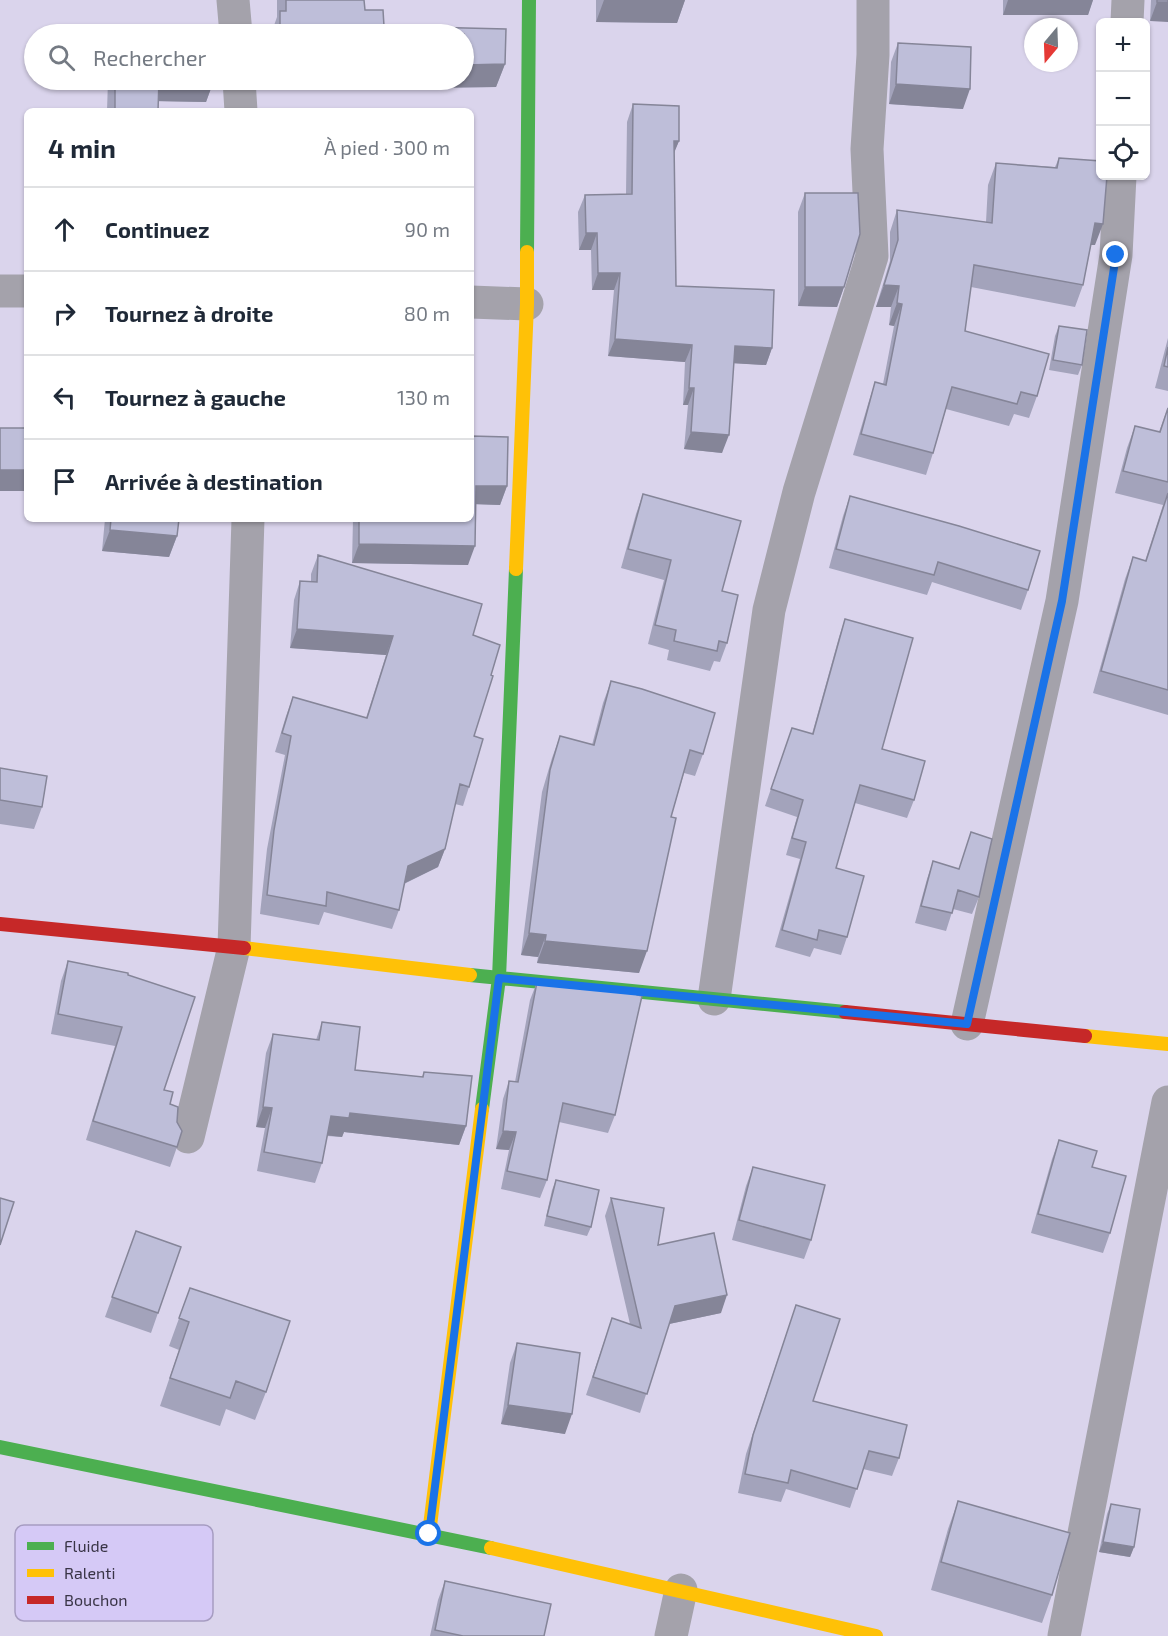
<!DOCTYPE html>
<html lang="fr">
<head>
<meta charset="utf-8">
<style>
  :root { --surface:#fff; --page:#f2f2f3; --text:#1f2937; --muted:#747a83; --line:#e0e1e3 }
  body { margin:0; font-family:"Exo 2",sans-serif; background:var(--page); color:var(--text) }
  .controls { position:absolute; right:18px; top:18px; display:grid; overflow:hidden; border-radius:9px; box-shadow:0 2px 4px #0004 }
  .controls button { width:54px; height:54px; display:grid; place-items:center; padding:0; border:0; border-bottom:2px solid var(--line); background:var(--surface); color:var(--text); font:30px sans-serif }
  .compass { position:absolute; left:1024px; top:18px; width:54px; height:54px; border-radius:50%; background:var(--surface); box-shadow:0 2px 4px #0004; rotate:199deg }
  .stop { position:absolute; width:18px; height:18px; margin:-14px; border:4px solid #1a73e8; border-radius:50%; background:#fff }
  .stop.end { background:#1a73e8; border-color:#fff; box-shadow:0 2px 6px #0008 }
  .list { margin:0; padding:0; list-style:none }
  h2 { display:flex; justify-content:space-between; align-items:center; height:78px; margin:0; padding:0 24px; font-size:26px }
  h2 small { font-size:20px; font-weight:400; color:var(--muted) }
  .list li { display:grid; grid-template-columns:39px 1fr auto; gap:18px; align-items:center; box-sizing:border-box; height:84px; padding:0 24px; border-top:2px solid var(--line) }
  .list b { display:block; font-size:22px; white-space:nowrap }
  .list em { font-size:20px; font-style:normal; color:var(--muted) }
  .icon { flex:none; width:33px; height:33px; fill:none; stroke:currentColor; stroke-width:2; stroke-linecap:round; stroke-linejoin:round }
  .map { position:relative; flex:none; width:1168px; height:1636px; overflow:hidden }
  .search { position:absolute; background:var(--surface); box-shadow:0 2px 4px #0004; left:24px; top:24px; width:450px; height:66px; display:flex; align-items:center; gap:15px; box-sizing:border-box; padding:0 21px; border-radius:33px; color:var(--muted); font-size:22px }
  .panel { position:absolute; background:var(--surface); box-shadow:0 2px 4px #0004; left:24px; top:108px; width:450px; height:414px; border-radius:9px }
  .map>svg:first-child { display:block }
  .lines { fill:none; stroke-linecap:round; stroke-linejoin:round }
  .street { stroke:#a4a2ab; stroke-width:33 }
  .fast { stroke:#4caf50; stroke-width:14 }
  .slow { stroke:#ffc107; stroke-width:14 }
  .jam { stroke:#c62828; stroke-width:14 }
  .wall { fill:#a3a3bb }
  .shaded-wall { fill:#858598 }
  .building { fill:#bebed9; stroke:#858598; stroke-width:1.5 }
  .route { stroke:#1a73e8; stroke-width:8 }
  .key { fill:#d5c9f6; stroke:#a69cc1; stroke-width:1.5 }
  .key-label { font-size:16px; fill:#393446 }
</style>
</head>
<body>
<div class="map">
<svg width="1168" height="1636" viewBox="0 0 1168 1636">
  <rect width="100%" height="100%" fill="#dad4ec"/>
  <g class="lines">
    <!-- street -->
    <path class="street" d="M 233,0 L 236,34
      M 1127,22 L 1128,0
      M 239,80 L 241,111
      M 0,291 L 27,291
      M 471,302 L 527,304
      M 714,999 L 769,610 L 799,492 L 872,256 L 867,149 L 873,55 L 873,0
      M 967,1024 L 1062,601 L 1116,255 L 1120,176
      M 188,1137 L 234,947 L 248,519
      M 671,1636 L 681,1590
      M 1064,1636 L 1168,1102"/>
    <!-- fast -->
    <path class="fast" d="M 527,252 L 529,0
      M 470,975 L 845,1012
      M 482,1109 L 499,978 L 516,569
      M 0,1447 L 491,1548"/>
    <!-- slow -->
    <path class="slow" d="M 516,569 L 527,304 L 527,252
      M 244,948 L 470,975
      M 1085,1036 L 1168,1044
      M 429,1534 L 482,1109
      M 491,1548 L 876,1636"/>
    <!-- jam -->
    <path class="jam" d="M 0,924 L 244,948
      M 845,1012 L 1085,1036"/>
  </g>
  <!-- wall -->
  <path class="wall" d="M 277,0 L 364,0 L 365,10 L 383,10 L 384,26 L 506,29 L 505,64 L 496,87 L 272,90 L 272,80 L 464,80 L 464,34 L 271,34 L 277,17 Z
    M 596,0 L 685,0 L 677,23 L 596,22 Z
    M 1003,0 L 1093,0 L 1088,15 L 1003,15 Z
    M 1151,0 L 1168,0 L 1150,21 Z
    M 898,43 L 963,109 L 889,104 L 891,62 Z
    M 108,80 L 214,80 L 206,102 L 158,101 L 158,111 L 107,111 Z
    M 633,104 L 679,141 L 674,152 L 676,286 L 772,348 L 766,365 L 734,363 L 722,453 L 684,449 L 688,405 L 683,405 L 685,362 L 608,356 L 614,290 L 592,290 L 591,250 L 579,250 L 578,212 L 585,195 L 626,194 L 627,122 Z
    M 1059,158 L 1095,245 L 1091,245 L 1083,285 L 1075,307 L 971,287 L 965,331 L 1037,396 L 1029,418 L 1014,414 L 1009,426 L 946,409 L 933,453 L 926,475 L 853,455 L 868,404 L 875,382 L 883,384 L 894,326 L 889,325 L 891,307 L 876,307 L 890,261 L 890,232 L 897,210 L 986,222 L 988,185 L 996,163 L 1055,167 Z
    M 805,193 L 844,287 L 837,307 L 798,306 L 798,212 Z
    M 1059,326 L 1082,365 L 1078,375 L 1049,370 L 1055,336 Z
    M 1168,338 L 1168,391 L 1155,388 Z
    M 1168,407 L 1168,715 L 1093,693 L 1125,579 L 1133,557 L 1145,561 L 1163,505 L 1115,493 L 1127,448 L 1135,426 L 1159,432 Z
    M 471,436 L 507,486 L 500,505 L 475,504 L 468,565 L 352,563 L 353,519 L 471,519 Z
    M 643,494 L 722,591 L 727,643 L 720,662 L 714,661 L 710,671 L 667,660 L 669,650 L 648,644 L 664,580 L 621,568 L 636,514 Z
    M 850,496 L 1028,590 L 1021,610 L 932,582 L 927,595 L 829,568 L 843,516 Z
    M 105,519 L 179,519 L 177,536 L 169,557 L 102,551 Z
    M 318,555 L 473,635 L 491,675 L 474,736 L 469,787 L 463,806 L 455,804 L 445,849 L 438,867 L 404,884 L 399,910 L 392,929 L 324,912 L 319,925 L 260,914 L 267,849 L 285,755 L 275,752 L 286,716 L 293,697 L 366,718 L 386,655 L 290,648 L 294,600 L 300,581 L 311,581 L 311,574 Z
    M 845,619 L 882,749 L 914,800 L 907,818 L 855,803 L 836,868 L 847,937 L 841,955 L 814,948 L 810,957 L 775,947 L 800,859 L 786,855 L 797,817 L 765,806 L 792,728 L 812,734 L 839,637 Z
    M 611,681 L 703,754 L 695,776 L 684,773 L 671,817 L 639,973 L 537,963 L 538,957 L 521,955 L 542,792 L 552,758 L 560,736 L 592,745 L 603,703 Z
    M 0,768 L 42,807 L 34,829 L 0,824 Z
    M 971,832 L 979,897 L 972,914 L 953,909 L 946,931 L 915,923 L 927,879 L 933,861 L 959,869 Z
    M 68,961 L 128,975 L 164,1090 L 177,1122 L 177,1147 L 170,1167 L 86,1140 L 115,1046 L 51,1034 L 61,981 Z
    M 537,982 L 615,1115 L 608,1133 L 559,1122 L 547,1180 L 540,1198 L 501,1189 L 509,1150 L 496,1149 L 503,1099 L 509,1081 L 515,1082 L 530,1000 Z
    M 322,1022 L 355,1070 L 422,1077 L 424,1072 L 466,1126 L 459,1145 L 344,1132 L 342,1137 L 327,1136 L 322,1163 L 315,1183 L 257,1171 L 265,1128 L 256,1127 L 266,1053 L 273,1034 L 316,1040 Z
    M 1059,1140 L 1092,1167 L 1110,1233 L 1103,1253 L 1031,1233 L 1052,1159 Z
    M 753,1167 L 811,1240 L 804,1259 L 732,1240 L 746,1186 Z
    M 556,1180 L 591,1227 L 587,1236 L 544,1226 L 552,1190 Z
    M 611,1198 L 658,1245 L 721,1313 L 669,1324 L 640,1413 L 586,1395 L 612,1318 L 630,1324 L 605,1216 Z
    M 136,1231 L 181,1247 L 151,1333 L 105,1317 Z
    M 190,1288 L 266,1392 L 255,1420 L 226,1409 L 220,1426 L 160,1406 L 179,1350 L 169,1346 Z
    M 796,1305 L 813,1401 L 899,1458 L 892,1476 L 863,1469 L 850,1508 L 786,1489 L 781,1502 L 738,1493 L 746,1454 Z
    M 517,1343 L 565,1434 L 501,1424 L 510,1363 Z
    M 958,1501 L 1052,1595 L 1042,1623 L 931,1590 L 948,1529 Z
    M 1111,1504 L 1134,1547 L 1130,1557 L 1099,1552 L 1107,1514 Z
    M 445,1581 L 544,1636 L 430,1636 L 438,1600 Z"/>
  <!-- shaded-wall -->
  <path class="shaded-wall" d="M 604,0 L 685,0 L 677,23 L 596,22 Z
    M 1008,0 L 1093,0 L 1088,15 L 1003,15 Z
    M 1157,2 L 1168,2 L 1168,22 L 1150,21 Z
    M 505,64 L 496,87 L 272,90 L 276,80 L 464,80 L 464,65 Z
    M 158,80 L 214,80 L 206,102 L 151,101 Z
    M 896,84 L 970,89 L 963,109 L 889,104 Z
    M 674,141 L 679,141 L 672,158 Z
    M 1095,223 L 1103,224 L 1095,245 L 1087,245 Z
    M 586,233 L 597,233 L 591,250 L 579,250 Z
    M 598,273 L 620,273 L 614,290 L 592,290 Z
    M 884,285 L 899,286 L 891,307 L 876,307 Z
    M 805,287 L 844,287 L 837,307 L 798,306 Z
    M 897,303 L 902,304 L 894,326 L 889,325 Z
    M 615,339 L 692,345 L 685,362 L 608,356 Z
    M 735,346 L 772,348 L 766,365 L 729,363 Z
    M 689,388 L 694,388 L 688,405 L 683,405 Z
    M 691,432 L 729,435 L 722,453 L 684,449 Z
    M 0,470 L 27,470 L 27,491 L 0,491 Z
    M 476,486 L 507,486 L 500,505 L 471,504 Z
    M 110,530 L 177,536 L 169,557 L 102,551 Z
    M 359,544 L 475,546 L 468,565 L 352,563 Z
    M 297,629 L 393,636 L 386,655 L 290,648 Z
    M 445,849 L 438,867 L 401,885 L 408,866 Z
    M 529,933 L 546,935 L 538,957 L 521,955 Z
    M 545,941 L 647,951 L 639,973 L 537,963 Z
    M 263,1107 L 272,1108 L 265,1128 L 256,1127 Z
    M 350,1113 L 466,1126 L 459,1145 L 344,1132 L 342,1137 L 324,1135 L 331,1116 Z
    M 503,1131 L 516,1132 L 509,1150 L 496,1149 Z
    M 727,1295 L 721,1313 L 669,1324 L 675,1306 Z
    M 508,1405 L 572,1414 L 565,1434 L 501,1424 Z
    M 1103,1542 L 1134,1547 L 1130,1557 L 1099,1552 Z"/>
  <!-- building -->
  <path class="building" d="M 286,0 L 364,0 L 365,10 L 383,10 L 384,26 L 506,29 L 505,64 L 464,65 L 464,34 L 280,34 L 280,11 L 286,11 Z
    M 1157,0 L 1168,0 L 1168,2 L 1157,2 Z
    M 116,25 L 215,27 L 215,34 L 116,34 Z
    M 898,43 L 971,47 L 970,89 L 896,84 Z
    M 115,80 L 159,80 L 158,111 L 115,111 Z
    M 633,104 L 679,106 L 679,141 L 674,141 L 676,286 L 774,290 L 772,348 L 735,346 L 729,435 L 691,432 L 694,388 L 689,388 L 692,345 L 615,339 L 620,273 L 598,273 L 597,233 L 586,233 L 585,195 L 632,194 Z
    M 1059,158 L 1101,161 L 1101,176 L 1107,176 L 1103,224 L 1095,223 L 1083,285 L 974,265 L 965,331 L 1049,354 L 1037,396 L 1021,392 L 1017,404 L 952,387 L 933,453 L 861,434 L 875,382 L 886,385 L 902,304 L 897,303 L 899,286 L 884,285 L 898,240 L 897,210 L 992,223 L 996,163 L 1057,168 Z
    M 805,193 L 858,193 L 860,234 L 844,287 L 805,287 Z
    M 1059,326 L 1087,330 L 1082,365 L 1053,360 Z
    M 1168,347 L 1168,367 L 1164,366 Z
    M 1168,408 L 1168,482 L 1123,471 L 1135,426 L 1160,432 Z
    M 0,428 L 27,428 L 27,470 L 0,470 Z
    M 471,436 L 508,437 L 507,486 L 476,486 L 475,546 L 359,544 L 359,519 L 471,519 Z
    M 1168,493 L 1168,690 L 1101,671 L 1133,557 L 1146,561 Z
    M 643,494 L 741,521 L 722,591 L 738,595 L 727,643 L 719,641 L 717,651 L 674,641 L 676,630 L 655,625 L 671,560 L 628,549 Z
    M 850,496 L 959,526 L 1040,551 L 1028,590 L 938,562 L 934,575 L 836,549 Z
    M 111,519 L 179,519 L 177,536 L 110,530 Z
    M 318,555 L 482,604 L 473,635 L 500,645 L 491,675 L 493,676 L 474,736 L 483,739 L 469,787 L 460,784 L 445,849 L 408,866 L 399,910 L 327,892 L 326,906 L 267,895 L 274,830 L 291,736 L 282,733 L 293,697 L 367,718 L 393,636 L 297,629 L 300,581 L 317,582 Z
    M 845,619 L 913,638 L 882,749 L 925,761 L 914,800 L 860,785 L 836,868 L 864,876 L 847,937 L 819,930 L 817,940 L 782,930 L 806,842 L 792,838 L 803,800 L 771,789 L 792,728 L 813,734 Z
    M 611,681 L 642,689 L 715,713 L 703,754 L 690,750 L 671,817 L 676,818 L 647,951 L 545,941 L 546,935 L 529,933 L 550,770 L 560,736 L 594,745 Z
    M 0,768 L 47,776 L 42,807 L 0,800 Z
    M 971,832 L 992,839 L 979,897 L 958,890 L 952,913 L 921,906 L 933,861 L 959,869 Z
    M 68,961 L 128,973 L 128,975 L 195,997 L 164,1090 L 173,1092 L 170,1104 L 178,1107 L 177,1122 L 182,1131 L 177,1147 L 93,1121 L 122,1027 L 58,1014 Z
    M 537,982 L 637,992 L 637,995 L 642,996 L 615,1115 L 563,1103 L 547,1180 L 507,1171 L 516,1132 L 503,1131 L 509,1081 L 518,1082 Z
    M 322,1022 L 360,1027 L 355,1070 L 423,1077 L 424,1072 L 472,1076 L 466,1126 L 350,1113 L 349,1118 L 331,1116 L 322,1163 L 264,1152 L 272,1108 L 263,1107 L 273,1034 L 319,1040 Z
    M 1059,1140 L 1097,1151 L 1092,1167 L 1126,1176 L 1110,1233 L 1038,1214 Z
    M 753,1167 L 825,1185 L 811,1240 L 739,1220 Z
    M 556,1180 L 599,1190 L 591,1227 L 547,1216 Z
    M 0,1198 L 14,1202 L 0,1245 Z
    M 611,1198 L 664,1208 L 658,1245 L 714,1233 L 727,1295 L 675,1306 L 647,1394 L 593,1377 L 612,1318 L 641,1328 Z
    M 136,1231 L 181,1247 L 158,1313 L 112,1297 Z
    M 190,1288 L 290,1321 L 266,1392 L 236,1381 L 230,1398 L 170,1378 L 189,1322 L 179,1318 Z
    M 796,1305 L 840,1319 L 813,1401 L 907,1425 L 899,1458 L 869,1451 L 857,1489 L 791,1470 L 788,1483 L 745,1474 L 753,1435 Z
    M 517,1343 L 580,1353 L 572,1414 L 508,1405 Z
    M 958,1501 L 1070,1533 L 1052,1595 L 941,1562 Z
    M 1111,1504 L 1140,1509 L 1134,1547 L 1103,1542 Z
    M 445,1581 L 551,1604 L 544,1636 L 463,1636 L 435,1630 Z"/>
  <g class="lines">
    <!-- route -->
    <path class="route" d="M 429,1534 L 499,978 L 967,1024 L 1062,601 L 1116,255"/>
  </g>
  <!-- legend -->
  <rect x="15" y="1525" width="198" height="96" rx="9" class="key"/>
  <rect x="27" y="1542" width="27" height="8" fill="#4caf50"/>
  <rect x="27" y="1569" width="27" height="8" fill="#ffc107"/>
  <rect x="27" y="1596" width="27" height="8" fill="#c62828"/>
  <g class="key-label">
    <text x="64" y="1552">Fluide</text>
    <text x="64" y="1579">Ralenti</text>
    <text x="64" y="1606">Bouchon</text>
  </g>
</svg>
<div class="controls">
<button>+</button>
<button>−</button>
<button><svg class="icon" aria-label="locate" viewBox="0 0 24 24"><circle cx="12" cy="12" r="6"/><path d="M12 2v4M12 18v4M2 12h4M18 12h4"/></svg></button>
</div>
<svg class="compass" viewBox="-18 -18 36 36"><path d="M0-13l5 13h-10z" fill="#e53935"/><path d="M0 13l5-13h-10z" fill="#747a83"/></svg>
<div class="stop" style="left:429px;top:1534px"></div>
<div class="stop end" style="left:1116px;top:255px"></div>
<div class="search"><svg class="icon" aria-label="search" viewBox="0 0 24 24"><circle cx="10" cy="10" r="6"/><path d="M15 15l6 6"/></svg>Rechercher</div>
<section class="panel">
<h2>4 min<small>À pied · 300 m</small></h2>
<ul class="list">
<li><svg class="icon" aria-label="ahead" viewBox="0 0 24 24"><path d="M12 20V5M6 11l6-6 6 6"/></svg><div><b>Continuez</b></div><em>90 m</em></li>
<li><svg class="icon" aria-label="right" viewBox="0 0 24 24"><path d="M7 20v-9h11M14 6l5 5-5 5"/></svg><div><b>Tournez à droite</b></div><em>80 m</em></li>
<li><svg class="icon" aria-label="left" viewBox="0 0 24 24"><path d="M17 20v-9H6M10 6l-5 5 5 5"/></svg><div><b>Tournez à gauche</b></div><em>130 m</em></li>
<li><svg class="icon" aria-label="arrive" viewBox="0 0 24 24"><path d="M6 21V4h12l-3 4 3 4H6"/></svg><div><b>Arrivée à destination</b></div></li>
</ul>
</section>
</div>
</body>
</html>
